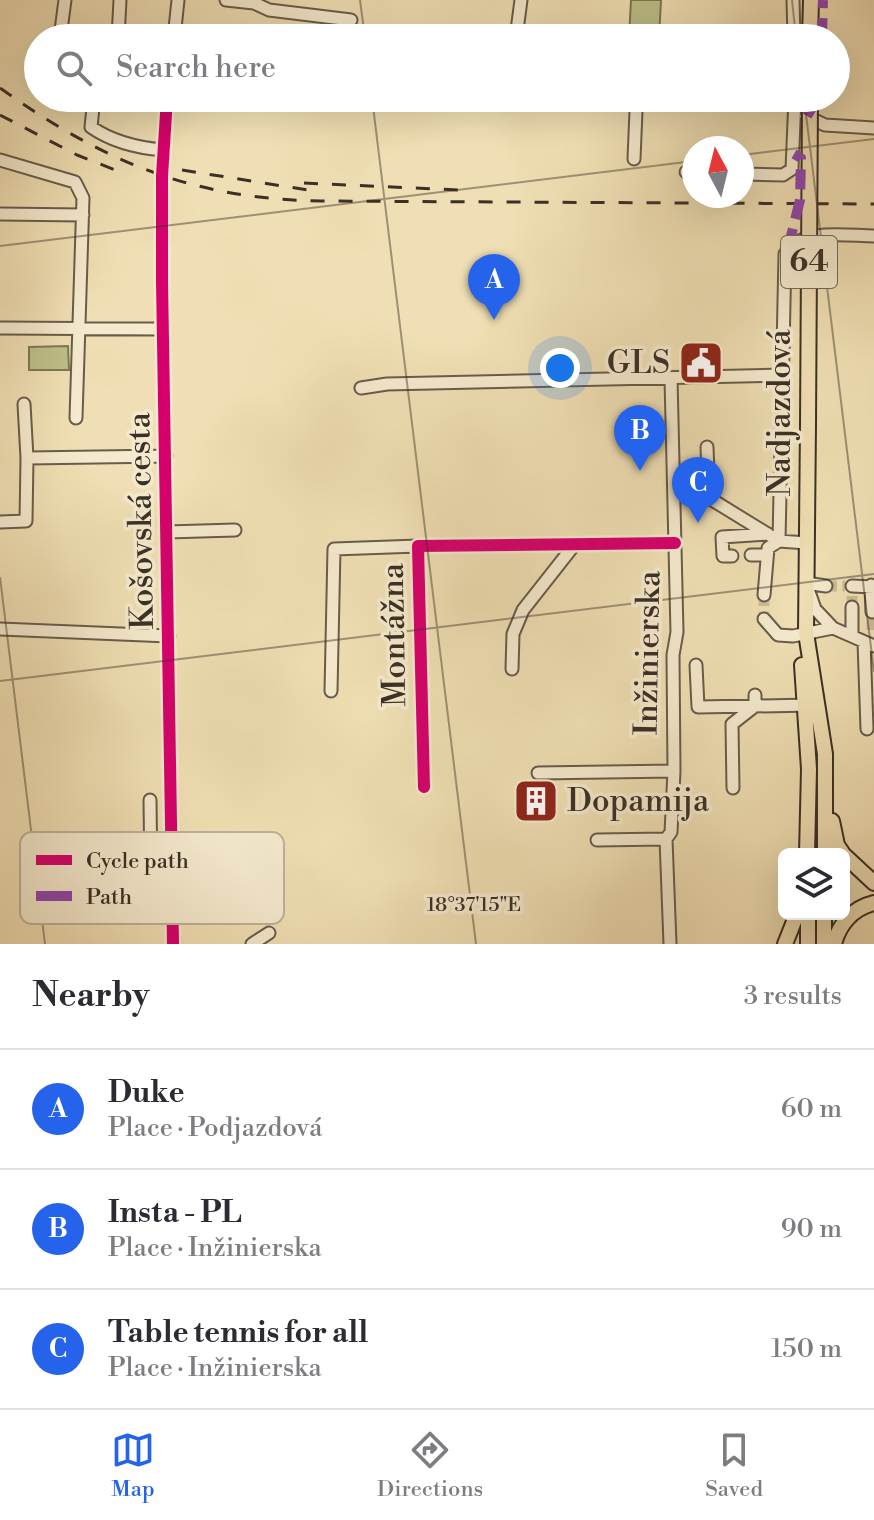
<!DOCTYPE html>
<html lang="en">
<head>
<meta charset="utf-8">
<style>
  :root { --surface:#fff; --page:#f2f2f3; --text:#2b2b33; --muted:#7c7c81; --line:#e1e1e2; --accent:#2563eb }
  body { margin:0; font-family:"Libre Bodoni",serif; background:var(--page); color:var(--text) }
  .controls { position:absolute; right:24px; bottom:24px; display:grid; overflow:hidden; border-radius:12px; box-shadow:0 8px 32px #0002 }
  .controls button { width:72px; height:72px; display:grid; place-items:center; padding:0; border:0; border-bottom:2px solid var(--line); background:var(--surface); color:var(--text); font:40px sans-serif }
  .compass { position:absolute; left:682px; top:136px; width:72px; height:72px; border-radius:50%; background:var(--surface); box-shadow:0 8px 32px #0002; rotate:353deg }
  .you { position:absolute; left:560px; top:368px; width:28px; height:28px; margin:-20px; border:6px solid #fff; border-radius:50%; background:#1a73e8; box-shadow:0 0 0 12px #1a73e833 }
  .badge { display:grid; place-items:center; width:52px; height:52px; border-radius:50%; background:var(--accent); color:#fff; font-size:26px; font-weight:700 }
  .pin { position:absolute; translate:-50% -66px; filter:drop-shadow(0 2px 4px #0008) }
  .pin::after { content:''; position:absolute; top:42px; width:28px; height:24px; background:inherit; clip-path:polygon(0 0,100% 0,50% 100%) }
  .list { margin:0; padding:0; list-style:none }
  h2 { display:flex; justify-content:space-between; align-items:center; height:104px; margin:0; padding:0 32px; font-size:34px }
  h2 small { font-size:26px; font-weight:400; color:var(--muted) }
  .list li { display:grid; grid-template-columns:52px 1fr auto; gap:24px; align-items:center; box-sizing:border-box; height:120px; padding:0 32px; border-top:2px solid var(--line) }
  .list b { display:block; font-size:30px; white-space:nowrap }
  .list p { margin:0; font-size:26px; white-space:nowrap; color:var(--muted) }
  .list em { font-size:26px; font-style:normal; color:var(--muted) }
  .icon { flex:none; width:44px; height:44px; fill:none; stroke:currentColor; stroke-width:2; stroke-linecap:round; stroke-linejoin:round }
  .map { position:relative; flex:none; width:874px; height:944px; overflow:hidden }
  .search { position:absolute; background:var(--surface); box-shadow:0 8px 32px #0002; left:24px; right:24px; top:24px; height:88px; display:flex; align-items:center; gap:20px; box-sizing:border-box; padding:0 28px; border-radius:44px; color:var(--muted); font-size:30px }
  .sheet { height:464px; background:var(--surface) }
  nav { display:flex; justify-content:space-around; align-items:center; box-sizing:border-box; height:112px; border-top:2px solid var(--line); background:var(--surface); font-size:22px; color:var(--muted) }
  nav a { display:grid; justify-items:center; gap:4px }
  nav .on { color:var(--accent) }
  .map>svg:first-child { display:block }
  .green { fill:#bec089; stroke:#7c7858; stroke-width:2 }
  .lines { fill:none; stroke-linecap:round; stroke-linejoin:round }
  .minor-tunnel { stroke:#ccbc98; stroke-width:11; stroke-dasharray:11 5.5; stroke-linecap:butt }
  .minor-casing { stroke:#685c4a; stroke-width:15 }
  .major-casing { stroke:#3a3026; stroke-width:18 }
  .minor { stroke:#f5eace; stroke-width:11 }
  .major { stroke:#f0dfb4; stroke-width:14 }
  .rail { stroke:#3a3026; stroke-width:3; stroke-dasharray:14 14; stroke-linecap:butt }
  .major-bridge-casing { stroke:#3a3026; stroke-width:18; stroke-linecap:butt }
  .major-bridge { stroke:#f0dfb4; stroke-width:14 }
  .quiet { stroke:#8e44ad; stroke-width:10; stroke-dasharray:20 10; stroke-linecap:butt }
  .cycleway-casing { stroke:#f5eace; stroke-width:17 }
  .cycleway { stroke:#d6006c; stroke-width:12 }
  .ticks { fill:none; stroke:#3a3026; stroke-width:2; stroke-opacity:0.45 }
  .labels { text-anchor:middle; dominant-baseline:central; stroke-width:7; stroke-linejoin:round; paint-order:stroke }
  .shield { fill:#f5eace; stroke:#726858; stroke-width:2 }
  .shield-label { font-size:30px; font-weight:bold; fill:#3a3026 }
  .poi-label { font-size:32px; fill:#3a3026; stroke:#f5eace; text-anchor:end }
  .street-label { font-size:32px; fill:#3a3026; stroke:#f5eace }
  .key { fill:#f5eace; stroke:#bdb29c; stroke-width:2 }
  .key-label { font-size:22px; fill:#3a3026 }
  .ticks-label { font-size:20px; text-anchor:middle; fill:#3a3026; stroke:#f5eace; stroke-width:7; stroke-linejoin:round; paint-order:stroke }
</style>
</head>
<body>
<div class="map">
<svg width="874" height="944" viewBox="0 0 874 944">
  <rect width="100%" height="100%" fill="#f0dfb4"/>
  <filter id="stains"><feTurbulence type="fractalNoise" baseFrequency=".0025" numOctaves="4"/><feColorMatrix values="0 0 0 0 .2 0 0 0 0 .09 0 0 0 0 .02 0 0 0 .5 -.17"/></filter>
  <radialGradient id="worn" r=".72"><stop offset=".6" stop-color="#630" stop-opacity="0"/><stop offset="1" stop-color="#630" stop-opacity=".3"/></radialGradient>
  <!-- green -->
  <path class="green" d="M 631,0 L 661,0 L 659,38 L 629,38 Z
    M 68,346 L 69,370 L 29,370 L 29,347 Z"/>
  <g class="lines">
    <!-- minor-tunnel -->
    <path class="minor-tunnel" d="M 826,586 L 845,586
      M 764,595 L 764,619
      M 852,607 L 852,592
      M 872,630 L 872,612"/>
    <!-- minor casing -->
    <g class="minor-casing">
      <path id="minor" d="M 226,0 L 254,3 L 269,10 L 351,20
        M 793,0 L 794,38
        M 397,33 L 440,38
        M 483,34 L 517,37
        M 60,38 L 65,0
        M 118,38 L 120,0
        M 174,38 L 178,0
        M 516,38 L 521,0
        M 94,98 L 91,127 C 111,141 139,148 163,150
        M 118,98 L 167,106
        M 167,98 L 162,176 L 162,281 L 173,944
        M 806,116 L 825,125 L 874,128
        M 634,159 L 636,111 L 641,98
        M 0,160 L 75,182 L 83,198 L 76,418
        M 686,172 L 694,172
        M 742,174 L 783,175 L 792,169 L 795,98
        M 0,214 L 83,215
        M 0,328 L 163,329
        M 361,388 L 387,384 L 782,375
        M 707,447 L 709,498 L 779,541 L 768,548 L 764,595
        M 27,458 L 166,456
        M 0,522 L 26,521 L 27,458 L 24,404
        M 167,532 L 235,530
        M 807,543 L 779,541 L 785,254 C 800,227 848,236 874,236
        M 751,555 L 767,555
        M 732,556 L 723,556 L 722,537 L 768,534
        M 871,585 L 872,612
        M 826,586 L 806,583 L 815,609 L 833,628
        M 852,586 L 874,587
        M 852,607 L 852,636
        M 764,619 L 778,635 L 793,636 L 833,628 L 874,646
        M 0,629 L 169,636
        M 864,642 L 867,729
        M 696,665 L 698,707 L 812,705
        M 512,669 L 513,634 L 523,610 L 575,544
        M 331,691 L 334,549 L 418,546
        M 538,773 L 674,771
        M 424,787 L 418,546 L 675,543
        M 733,788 L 732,724 L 755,706 L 755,695
        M 150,800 L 151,878
        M 666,839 L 670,944
        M 597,840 L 666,839 L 671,832 L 674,771 L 673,655 L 677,632 L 671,378
        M 252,944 L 269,933"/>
    </g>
    <!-- major casing -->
    <g class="major-casing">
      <path id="major" d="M 810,38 L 811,0
        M 808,425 L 806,633 L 825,754 L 825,854
        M 802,665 L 809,769 L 807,854
        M 832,821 L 837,845 L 843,854
        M 844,855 L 874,883
        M 808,914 L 808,944
        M 824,914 L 824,944
        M 785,944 L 797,914
        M 834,944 C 839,924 853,908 874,903"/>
    </g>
    <!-- minor -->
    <use href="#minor" class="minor"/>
    <!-- major -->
    <use href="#major" class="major"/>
    <!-- rail -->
    <path class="rail" d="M 0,88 C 104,162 192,199 321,201 L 874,204
      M 0,115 L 77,155 L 123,173
      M 182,170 L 314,191
      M 304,183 L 460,190"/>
    <!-- major-bridge casing -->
    <g class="major-bridge-casing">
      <path id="major-bridge" d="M 808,425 L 810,98"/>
    </g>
    <!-- major-bridge -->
    <use href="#major-bridge" class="major-bridge"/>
    <!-- quiet -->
    <path class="quiet" d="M 822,38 L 823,0
      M 807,116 L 818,98
      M 788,248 L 800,200 L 801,158 L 794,154"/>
    <!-- cycleway casing -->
    <g class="cycleway-casing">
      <path id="cycleway" d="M 167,98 L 162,176 L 162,281 L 173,944
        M 424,787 L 418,546 L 675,543"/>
    </g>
    <!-- cycleway -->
    <use href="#cycleway" class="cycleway"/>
  </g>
  <!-- ticks -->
  <path class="ticks" d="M 360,0 L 365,38M 792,0 L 796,38M 372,98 L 476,944M 804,98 L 874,672M 742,155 L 874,139M 0,246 L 694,161M 0,577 L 45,944M 0,681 L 874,574"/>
  <!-- icons -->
  <defs>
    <g id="civic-square" transform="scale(2.3)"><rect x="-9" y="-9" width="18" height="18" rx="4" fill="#8f2418" stroke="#f5eace"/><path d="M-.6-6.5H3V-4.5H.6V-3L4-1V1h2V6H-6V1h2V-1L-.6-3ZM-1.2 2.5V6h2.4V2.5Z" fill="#fff"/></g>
    <g id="building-square" transform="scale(2.3)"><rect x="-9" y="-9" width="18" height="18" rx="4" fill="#8f2418" stroke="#f5eace"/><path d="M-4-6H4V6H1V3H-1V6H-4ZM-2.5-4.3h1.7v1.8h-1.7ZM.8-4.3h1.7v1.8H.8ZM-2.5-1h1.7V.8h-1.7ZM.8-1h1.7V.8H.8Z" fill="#fff"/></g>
  </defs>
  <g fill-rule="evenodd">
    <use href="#civic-square" x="701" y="363"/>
    <use href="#building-square" x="536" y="801"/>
  </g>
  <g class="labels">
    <!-- shield labels -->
    <rect class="shield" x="781" y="236" width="56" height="52" rx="6"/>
    <g class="shield-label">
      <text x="809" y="262">64</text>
    </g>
    <!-- poi labels -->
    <g class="poi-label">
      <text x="670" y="363">GLS</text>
      <text x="567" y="801" text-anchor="start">Dopamija</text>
    </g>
    <!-- street labels -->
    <g class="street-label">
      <text transform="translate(780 413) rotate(-90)">Nadjazdová</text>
      <text transform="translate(141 521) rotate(-91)">Košovská cesta</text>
      <text transform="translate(394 635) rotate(-91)">Montážna</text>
      <text transform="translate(648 653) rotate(-89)">Inžinierska</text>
    </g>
  </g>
  <!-- legend -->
  <rect x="20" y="832" width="264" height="92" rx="12" class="key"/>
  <rect x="36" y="855" width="36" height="10" fill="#d6006c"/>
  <rect x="36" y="891" width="36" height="10" fill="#8e44ad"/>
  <g class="key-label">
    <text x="86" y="868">Cycle path</text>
    <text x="86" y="904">Path</text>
  </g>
  <g class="ticks-label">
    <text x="474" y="911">18°37'15"E</text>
  </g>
  <rect width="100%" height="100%" filter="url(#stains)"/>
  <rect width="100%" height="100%" fill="url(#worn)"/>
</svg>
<div class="controls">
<button><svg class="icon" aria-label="layers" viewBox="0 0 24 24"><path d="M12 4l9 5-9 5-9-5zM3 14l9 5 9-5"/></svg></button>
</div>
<svg class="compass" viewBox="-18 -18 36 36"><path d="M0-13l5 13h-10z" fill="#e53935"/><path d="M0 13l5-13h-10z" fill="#7c7c81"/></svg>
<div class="you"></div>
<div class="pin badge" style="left:494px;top:320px">A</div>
<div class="pin badge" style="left:640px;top:471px">B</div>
<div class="pin badge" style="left:698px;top:523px">C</div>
<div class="search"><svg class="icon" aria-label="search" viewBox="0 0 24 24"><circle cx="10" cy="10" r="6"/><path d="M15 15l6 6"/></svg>Search here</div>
</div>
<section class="sheet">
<h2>Nearby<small>3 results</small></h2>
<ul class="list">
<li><span class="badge">A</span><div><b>Duke</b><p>Place · Podjazdová</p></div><em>60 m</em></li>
<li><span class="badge">B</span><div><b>Insta - PL</b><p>Place · Inžinierska</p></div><em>90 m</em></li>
<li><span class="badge">C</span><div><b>Table tennis for all</b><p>Place · Inžinierska</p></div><em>150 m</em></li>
</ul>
</section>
<nav>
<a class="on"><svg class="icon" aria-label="map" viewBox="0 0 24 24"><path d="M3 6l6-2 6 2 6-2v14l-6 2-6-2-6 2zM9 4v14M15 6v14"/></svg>Map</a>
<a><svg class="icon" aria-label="directions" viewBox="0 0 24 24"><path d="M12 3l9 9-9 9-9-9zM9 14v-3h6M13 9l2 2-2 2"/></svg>Directions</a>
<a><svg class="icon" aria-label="saved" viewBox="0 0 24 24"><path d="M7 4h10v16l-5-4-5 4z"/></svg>Saved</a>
</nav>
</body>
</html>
